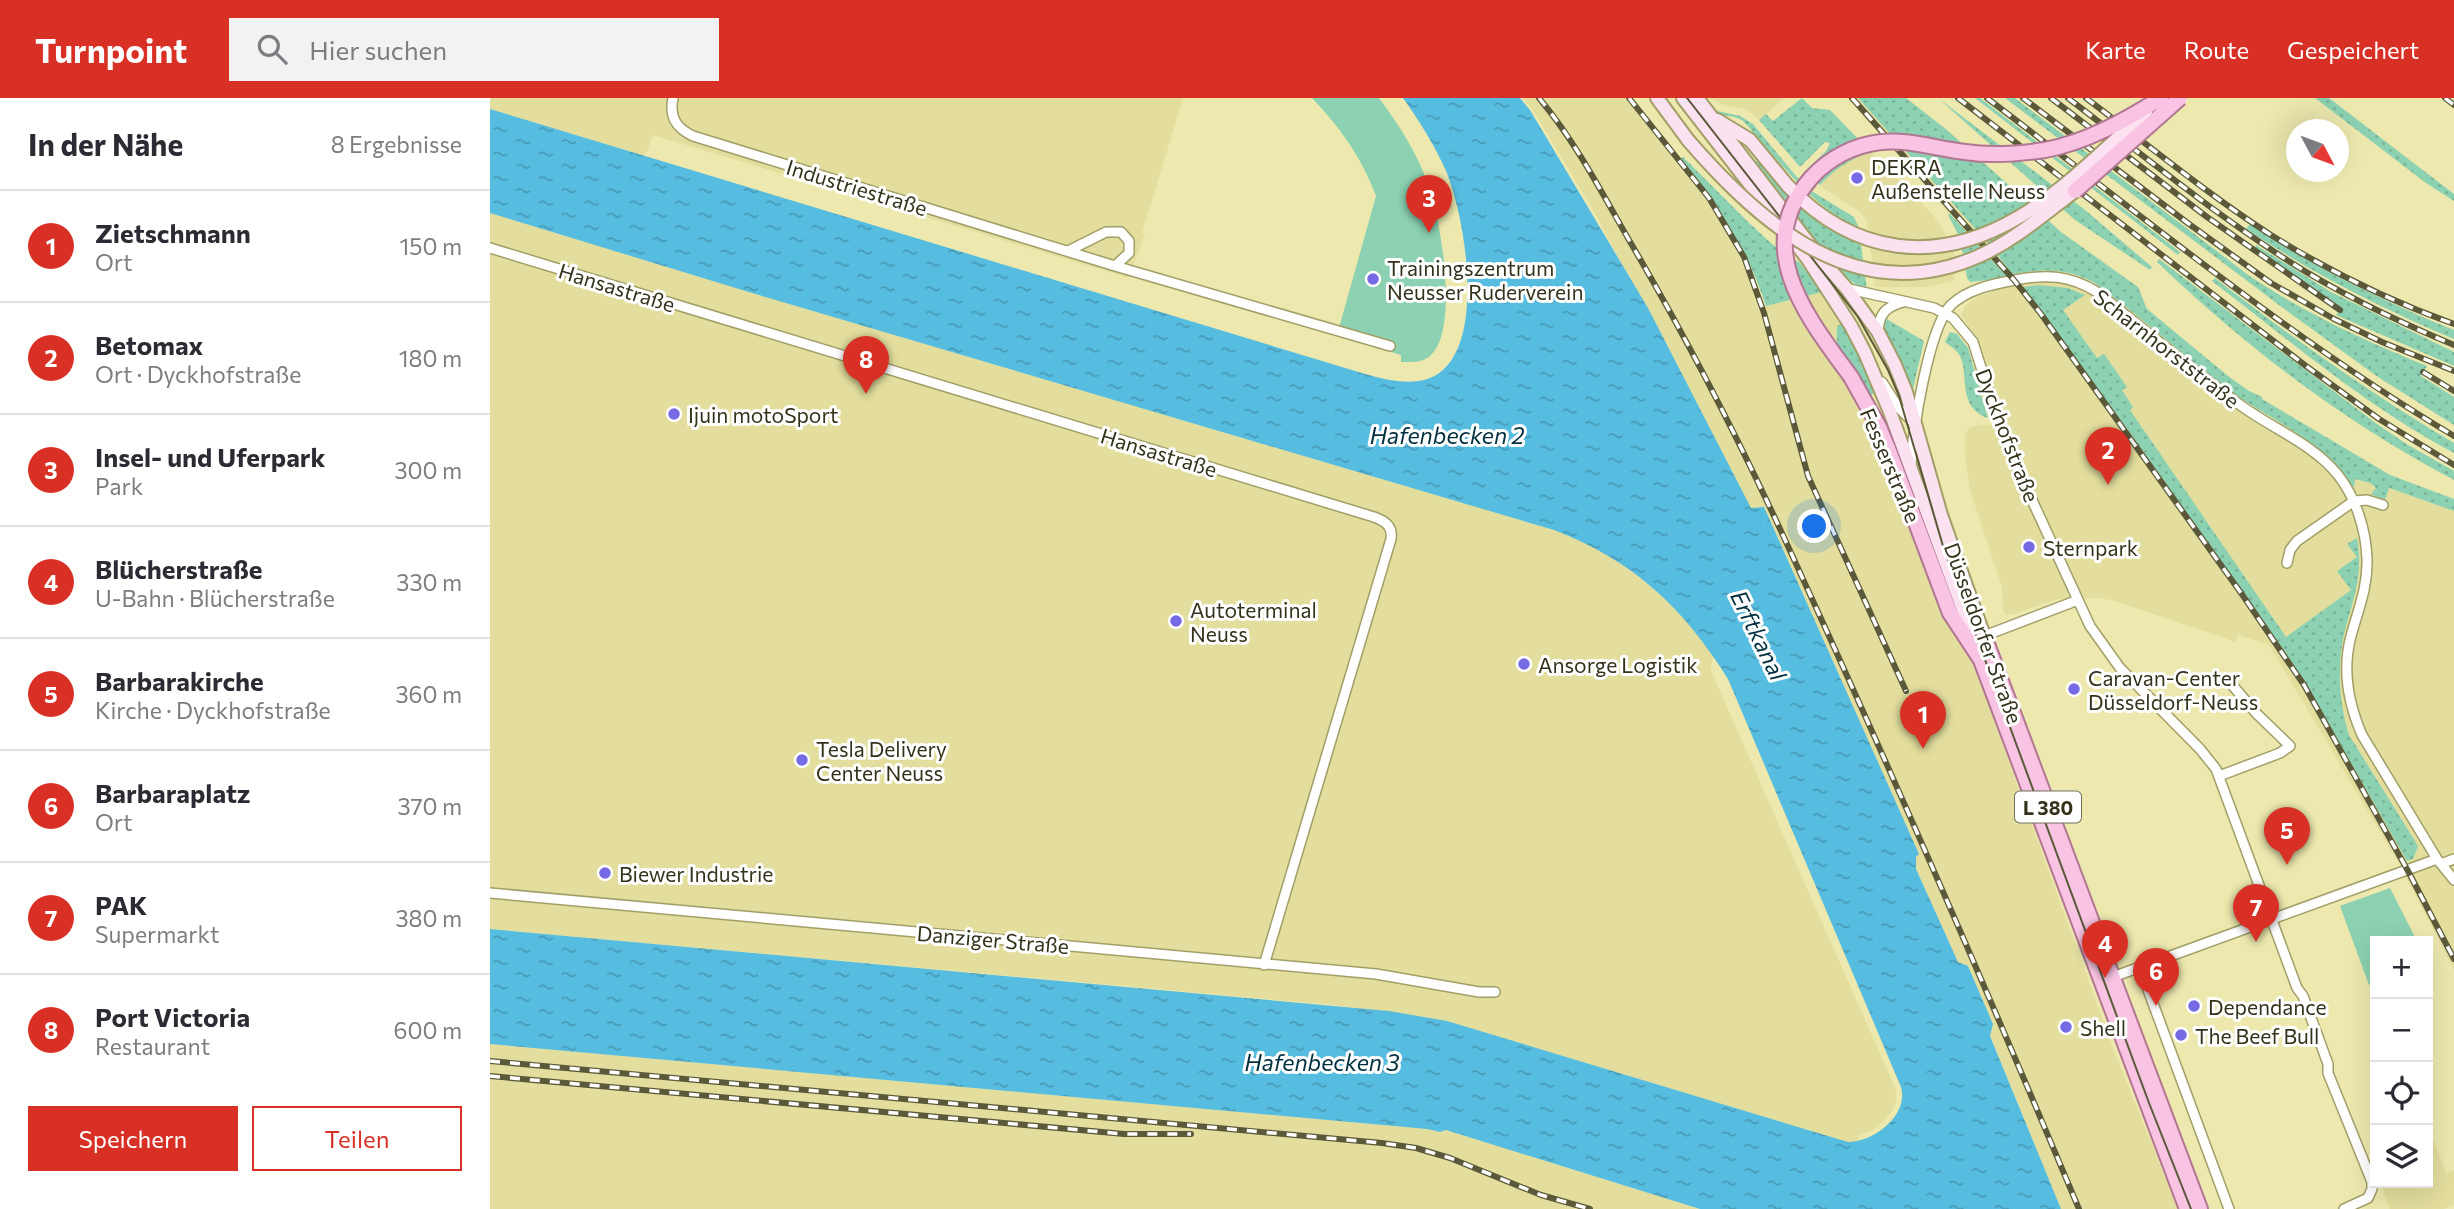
<!DOCTYPE html>
<html lang="de">
<head>
<meta charset="utf-8">
<style>
  :root { --surface:#fff; --page:#f2f2f3; --text:#2b2b33; --muted:#7c7c81; --line:#e1e1e2; --accent:#d93025 }
  body { margin:0; font-family:Commissioner,sans-serif; background:var(--page); color:var(--text) }
  .controls { position:absolute; right:21px; bottom:21px; display:grid; overflow:hidden; border-radius:0px; box-shadow:0 7px 28px #0002 }
  .controls button { width:63px; height:63px; display:grid; place-items:center; padding:0; border:0; border-bottom:2px solid var(--line); background:var(--surface); color:var(--text); font:35px sans-serif }
  .compass { position:absolute; left:1796px; top:21px; width:63px; height:63px; border-radius:50%; background:var(--surface); box-shadow:0 7px 28px #0002; rotate:131deg }
  .you { position:absolute; left:1325px; top:429px; width:24px; height:24px; margin:-18px; border:5px solid #fff; border-radius:50%; background:#1a73e8; box-shadow:0 0 0 10px #1a73e833 }
  .badge { display:grid; place-items:center; width:46px; height:46px; border-radius:50%; background:var(--accent); color:#fff; font-size:23px; font-weight:700 }
  .pin { position:absolute; translate:-50% -58px; filter:drop-shadow(0 2px 4px #0008) }
  .pin::after { content:''; position:absolute; top:37px; width:24px; height:21px; background:inherit; clip-path:polygon(0 0,100% 0,50% 100%) }
  .list { margin:0; padding:0; list-style:none }
  h2 { display:flex; justify-content:space-between; align-items:center; height:91px; margin:0; padding:0 28px; font-size:30px }
  h2 small { font-size:23px; font-weight:400; color:var(--muted) }
  .list li { display:grid; grid-template-columns:46px 1fr auto; gap:21px; align-items:center; box-sizing:border-box; height:112px; padding:0 28px; border-top:2px solid var(--line) }
  .list b { display:block; font-size:26px; white-space:nowrap }
  .list p { margin:0; font-size:23px; white-space:nowrap; color:var(--muted) }
  .list em { font-size:23px; font-style:normal; color:var(--muted) }
  .actions { display:flex; gap:14px; padding:21px 28px }
  .actions a { flex:1; padding:16px 0; border:2px solid var(--accent); border-radius:0px; text-align:center; font-size:24px; color:var(--accent) }
  .actions .main { background:var(--accent); color:#fff }
  .icon { flex:none; width:38px; height:38px; fill:none; stroke:currentColor; stroke-width:2; stroke-linecap:round; stroke-linejoin:round }
  .map { position:relative; flex:none; width:1964px; height:1111px; overflow:hidden }
  header { display:flex; align-items:center; gap:42px; box-sizing:border-box; height:98px; padding:0 35px; background:var(--accent); color:#fff }
  header strong { font-size:33px }
  nav { display:flex; gap:38px; margin-inline-start:auto; font-size:24px }
  .search { width:490px; height:63px; background:var(--page); display:flex; align-items:center; gap:18px; box-sizing:border-box; padding:0 24px; border-radius:0px; color:var(--muted); font-size:26px }
  main { display:flex }
  aside { flex:1; background:var(--surface) }
  .map>svg:first-child { display:block }
  .built { fill:#e3de9d }
  .grass { fill:url(#grass-dots) }
  .green { fill:#8cd1b2 }
  .water { fill:url(#water-ripples) }
  .lines { fill:none; stroke-linecap:round; stroke-linejoin:round }
  .minor-casing { stroke:#a29e67; stroke-width:12 }
  .secondary-casing { stroke:#a29e67; stroke-width:16 }
  .primary-casing { stroke:#b17791; stroke-width:18 }
  .minor { stroke:#fff; stroke-width:9 }
  .secondary { stroke:#fce1f1; stroke-width:12 }
  .primary { stroke:#f9c4e3; stroke-width:14 }
  .tram { stroke:#5b593a; stroke-width:2 }
  .rail-casing { stroke:#5b593a; stroke-width:6 }
  .rail { stroke:#fff; stroke-width:3.5; stroke-dasharray:10; stroke-linecap:butt }
  .secondary-bridge-casing { stroke:#a29e67; stroke-width:16; stroke-linecap:butt }
  .primary-bridge-casing { stroke:#b17791; stroke-width:18; stroke-linecap:butt }
  .secondary-bridge { stroke:#fce1f1; stroke-width:12 }
  .primary-bridge { stroke:#f9c4e3; stroke-width:14 }
  .poi-dot { fill:#776ae5; stroke:#fff; stroke-width:2.5 }
  .labels { text-anchor:middle; dominant-baseline:central; stroke-width:6; stroke-linejoin:round; paint-order:stroke }
  .shield { fill:#fff; stroke:#71705f; stroke-width:2 }
  .shield-label { font-size:19px; font-weight:bold; fill:#34321b }
  .poi-label { font-size:21px; fill:#34321b; stroke:#fff; text-anchor:start }
  .street-label { font-size:21px; fill:#34321b; stroke:#fff }
  .water-label { font-size:23px; font-style:italic; fill:#00303f; stroke:#fff }
</style>
</head>
<body>
<header>
<strong>Turnpoint</strong>
<div class="search"><svg class="icon" aria-label="search" viewBox="0 0 24 24"><circle cx="10" cy="10" r="6"/><path d="M15 15l6 6"/></svg>Hier suchen</div>
<nav><a>Karte</a><a>Route</a><a>Gespeichert</a></nav>
</header>
<main>
<aside>
<h2>In der Nähe<small>8 Ergebnisse</small></h2>
<ul class="list">
<li><span class="badge">1</span><div><b>Zietschmann</b><p>Ort</p></div><em>150 m</em></li>
<li><span class="badge">2</span><div><b>Betomax</b><p>Ort · Dyckhofstraße</p></div><em>180 m</em></li>
<li><span class="badge">3</span><div><b>Insel- und Uferpark</b><p>Park</p></div><em>300 m</em></li>
<li><span class="badge">4</span><div><b>Blücherstraße</b><p>U-Bahn · Blücherstraße</p></div><em>330 m</em></li>
<li><span class="badge">5</span><div><b>Barbarakirche</b><p>Kirche · Dyckhofstraße</p></div><em>360 m</em></li>
<li><span class="badge">6</span><div><b>Barbaraplatz</b><p>Ort</p></div><em>370 m</em></li>
<li><span class="badge">7</span><div><b>PAK</b><p>Supermarkt</p></div><em>380 m</em></li>
<li><span class="badge">8</span><div><b>Port Victoria</b><p>Restaurant</p></div><em>600 m</em></li>
</ul>
<div class="actions"><a class="main">Speichern</a><a>Teilen</a></div>
</aside>
<div class="map">
<svg width="1964" height="1111" viewBox="0 0 1964 1111">
  <defs>
    <pattern id="grass-dots" width="8" height="8" patternUnits="userSpaceOnUse" patternTransform="scale(1.75)"><rect width="8" height="8" fill="#8cd1b2"/><path d="M2 2h.1M6 6h.1" fill="none" stroke="#79b498" stroke-width="1.8" stroke-linecap="round"/></pattern>
    <pattern id="water-ripples" width="26" height="14" patternUnits="userSpaceOnUse" patternTransform="scale(1.75)"><rect width="26" height="14" fill="#56bde1"/><path d="M2 4q2-2 4 0t4 0M15 11q2-2 4 0t4 0" fill="none" stroke="#489ab6"/></pattern>
  </defs>
  <rect width="100%" height="100%" fill="#ece8ae"/>
  <!-- built -->
  <path class="built" d="M 0,0 L 693,0 L 652,135 L 655,136 L 639,180 L 163,37 L 155,58 L 0,11 Z
    M 1032,0 L 1135,0 L 1217,103 L 1235,130 L 1263,188 L 1268,210 L 1332,194 L 1353,226 L 1348,227 L 1345,235 L 1348,252 L 1363,302 L 1387,345 L 1439,482 L 1487,574 L 1515,644 L 1512,645 L 1626,958 L 1688,1111 L 1571,1111 L 1500,937 L 1503,926 L 1478,868 L 1468,864 L 1426,771 L 1426,759 L 1273,409 L 1261,410 L 1100,106 L 1042,11 Z
    M 1221,0 L 1295,0 L 1269,22 L 1256,11 L 1232,7 Z
    M 1357,0 L 1368,0 L 1499,146 L 1531,186 L 1561,183 L 1579,187 L 1603,197 L 1750,313 L 1816,354 L 1844,381 L 1855,378 L 1861,388 L 1864,389 L 1864,381 L 1880,385 L 1894,402 L 1898,390 L 1964,413 L 1964,872 L 1908,764 L 1779,547 L 1748,537 L 1746,544 L 1625,503 L 1611,500 L 1568,501 L 1524,516 L 1517,517 L 1513,513 L 1512,489 L 1480,392 L 1475,358 L 1475,338 L 1479,330 L 1489,327 L 1514,326 L 1493,253 L 1471,216 L 1476,207 L 1482,202 L 1502,193 L 1523,187 Z
    M 1381,54 L 1443,117 L 1453,132 L 1465,157 L 1464,183 L 1435,189 L 1385,189 L 1377,123 L 1371,115 L 1330,88 L 1343,73 L 1365,59 Z
    M 0,115 L 262,195 L 1064,432 L 1098,445 L 1127,462 L 1173,498 L 1199,526 L 1223,557 L 1221,573 L 1406,992 L 1406,1004 L 1402,1013 L 1393,1024 L 1382,1033 L 1368,1037 L 1369,1044 L 1358,1044 L 957,923 L 845,907 L 0,831 Z
    M 0,946 L 937,1031 L 950,1034 L 956,1032 L 1210,1111 L 0,1111 Z
    M 1944,1043 L 1956,1075 L 1964,1072 L 1964,1107 L 1953,1111 L 1900,1111 L 1890,1085 L 1938,1085 L 1938,1046 Z"/>
  <!-- grass -->
  <path class="grass" d="M 1312,0 L 1322,10 L 1340,12 L 1381,54 C 1360,61 1345,71 1330,87 L 1314,74 L 1336,53 L 1340,45 L 1335,44 L 1310,69 L 1269,22 L 1276,16 L 1283,23 Z
    M 1368,0 L 1416,0 L 1457,32 L 1571,134 L 1648,189 L 1657,211 L 1738,278 L 1759,293 L 1772,299 L 1772,301 L 1900,377 L 1964,401 L 1964,413 L 1899,390 L 1895,402 L 1881,396 L 1886,390 L 1880,385 L 1865,381 L 1864,389 L 1861,388 C 1834,342 1781,323 1739,292 C 1693,258 1651,218 1603,184 C 1575,170 1553,171 1522,176 L 1499,146 Z
    M 1448,0 L 1595,112 L 1662,169 L 1660,172 L 1585,122 Z
    M 1485,0 L 1490,0 L 1690,154 L 1688,157 Z
    M 1515,0 L 1525,0 L 1761,179 C 1817,216 1875,243 1937,268 L 1931,278 L 1964,299 L 1964,327 L 1888,279 L 1793,210 Z
    M 1825,0 L 1839,0 L 1964,96 L 1964,103 L 1936,85 Z
    M 1223,12 L 1250,18 L 1263,26 L 1306,78 L 1323,94 L 1364,119 L 1369,130 C 1326,110 1302,78 1271,44 C 1265,38 1260,29 1253,23 C 1244,16 1232,20 1223,12 Z
    M 1193,59 L 1258,124 L 1282,146 L 1310,165 L 1332,194 L 1276,208 C 1257,149 1228,108 1190,61 Z
    M 1269,62 C 1298,99 1327,129 1371,147 L 1377,192 C 1344,182 1288,95 1264,65 Z
    M 1460,116 L 1518,180 L 1480,184 L 1477,180 L 1470,140 L 1458,117 Z
    M 1760,126 C 1825,169 1892,203 1964,232 L 1964,241 C 1891,210 1822,175 1756,131 Z
    M 1766,147 L 1841,194 L 1964,254 L 1964,268 L 1846,217 L 1852,210 L 1765,150 Z
    M 1669,161 L 1887,326 L 1918,347 L 1964,373 L 1964,382 C 1854,324 1757,250 1667,164 Z
    M 1725,180 C 1801,239 1881,296 1964,345 L 1964,355 C 1877,309 1800,243 1722,183 Z
    M 1548,187 L 1578,190 L 1595,197 L 1573,212 L 1607,260 L 1614,256 L 1637,289 L 1632,292 L 1643,309 L 1640,312 L 1796,539 L 1861,492 L 1847,473 L 1867,459 L 1857,446 L 1867,440 C 1874,477 1863,501 1854,536 C 1847,569 1849,605 1859,637 L 1925,743 L 1928,749 L 1923,761 L 1917,763 L 1816,586 L 1791,548 L 1638,332 L 1533,189 Z
    M 1395,220 L 1434,243 L 1423,291 L 1395,234 Z
    M 1353,226 L 1385,295 L 1379,298 C 1365,278 1340,253 1348,227 Z
    M 1460,234 L 1467,236 L 1478,250 L 1498,320 C 1465,309 1481,272 1468,255 C 1465,251 1459,247 1455,244 Z"/>
  <!-- green -->
  <path class="green" d="M 822,0 L 889,0 C 909,27 928,56 939,89 C 951,122 969,231 941,257 C 933,265 922,264 911,264 L 911,257 L 847,237 L 886,98 C 872,60 850,29 822,0 Z
    M 1900,790 L 1927,843 L 1885,843 L 1885,884 L 1879,887 L 1850,808 Z"/>
  <!-- water -->
  <path class="water" d="M 913,0 L 1030,0 L 1040,12 L 1158,210 L 1261,410 L 1274,409 L 1429,756 L 1426,759 L 1426,771 L 1468,864 L 1478,868 L 1503,926 L 1500,938 L 1571,1111 L 1210,1111 L 956,1032 L 950,1034 L 937,1031 L 0,946 L 0,831 L 899,913 L 957,923 L 1358,1044 C 1384,1044 1419,1017 1411,989 L 1238,581 C 1193,509 1144,463 1064,432 L 262,195 L 0,115 L 0,11 L 875,276 C 900,283 935,292 956,269 C 993,230 975,119 956,73 C 945,48 929,22 913,0 Z"/>
  <g class="lines">
    <!-- minor casing -->
    <g class="minor-casing">
      <path id="minor" d="M 183,0 C 179,19 186,30 203,38 L 625,168 L 900,248
        M 0,150 L 884,419 C 895,423 903,428 901,441 L 774,867
        M 578,153 L 616,134 L 631,134 L 639,143 L 639,155 L 625,168
        M 1359,191 L 1444,210 L 1463,220 L 1483,244 L 1508,323 L 1524,363 L 1600,528 L 1630,570 L 1710,651 L 1726,671 L 1807,890 L 1813,898 L 1838,966 L 1838,975 L 1882,1084 L 1882,1091 L 1878,1100 L 1854,1111
        M 1388,234 C 1389,215 1396,209 1413,204
        M 1392,284 L 1408,309 L 1424,325
        M 1421,367 C 1422,334 1439,229 1461,207 C 1478,191 1503,186 1525,182 C 1556,176 1580,177 1607,194 C 1656,233 1703,273 1753,309 C 1785,332 1823,346 1848,377 C 1866,400 1876,432 1877,461 C 1878,489 1868,512 1861,538 C 1852,572 1858,605 1872,637 L 1947,761 L 1964,782
        M 1797,465 L 1800,452 L 1807,443 L 1864,403 L 1877,402 L 1893,407
        M 1494,538 L 1588,502
        M 1729,678 L 1790,655 L 1800,648 L 1767,616 L 1743,588
        M 1951,766 L 1964,761
        M 0,795 L 886,876 L 989,894 L 1005,894
        M 1650,870 L 1739,1111
        M 1620,880 L 1947,761"/>
    </g>
    <!-- secondary casing -->
    <g class="secondary-casing">
      <path id="secondary" d="M 1167,0 L 1198,42
        M 1193,0 L 1317,160 L 1361,228 L 1375,255 L 1400,314 L 1486,547
        M 1207,0 L 1330,160 L 1357,191 L 1388,234 L 1405,267 L 1416,294 L 1451,417 L 1494,538
        M 1227,22 L 1260,42 L 1298,88"/>
    </g>
    <!-- primary casing -->
    <g class="primary-casing">
      <path id="primary" d="M 1361,279 L 1389,329 L 1399,353 L 1460,515 L 1491,562 L 1697,1111
        M 1494,538 L 1710,1111"/>
    </g>
    <!-- minor -->
    <use href="#minor" class="minor"/>
    <!-- secondary -->
    <use href="#secondary" class="secondary"/>
    <!-- primary -->
    <use href="#primary" class="primary"/>
    <!-- tram -->
    <path class="tram" d="M 1197,0 L 1368,219 L 1398,272 L 1409,298 L 1453,448 L 1659,1005 L 1701,1111"/>
    <!-- rail casing -->
    <g class="rail-casing">
      <path id="rail" d="M 1049,0 C 1085,43 1111,93 1139,142 C 1203,251 1260,363 1312,479 C 1408,688 1500,899 1589,1111
        M 1139,0 L 1219,100 L 1254,159 L 1274,215 L 1318,378 L 1416,593
        M 1362,0 L 1524,182 L 1551,216 L 1751,495 L 1814,587 L 1918,773 L 1964,861
        M 1468,0 L 1816,268 L 1889,321 L 1964,367
        M 1497,0 C 1650,116 1799,240 1964,338
        M 1533,0 L 1699,126 L 1781,185 L 1844,221 L 1892,244 L 1964,273
        M 1561,0 L 1717,119 L 1850,212
        M 1578,0 C 1650,55 1721,113 1797,162 C 1850,196 1907,223 1964,247
        M 1596,0 C 1657,46 1717,96 1781,137 C 1839,173 1900,203 1964,226
        M 1955,0 L 1964,7
        M 1933,274 L 1964,293
        M 0,963 L 892,1045 L 926,1050 L 960,1060 L 1051,1097 L 1100,1111
        M 0,978 L 634,1036 L 701,1036"/>
    </g>
    <!-- rail -->
    <use href="#rail" class="rail"/>
    <!-- secondary-bridge casing -->
    <g class="secondary-bridge-casing">
      <path id="secondary-bridge" d="M 1198,42 C 1272,128 1368,212 1489,158 C 1525,142 1554,116 1585,93
        M 1298,88 C 1364,157 1446,168 1529,119 C 1576,91 1615,50 1656,14"/>
    </g>
    <!-- primary-bridge casing -->
    <g class="primary-bridge-casing">
      <path id="primary-bridge" d="M 1585,93 L 1690,0
        M 1361,279 C 1318,220 1260,150 1321,80 C 1339,60 1364,47 1391,44 C 1419,41 1447,51 1475,54 C 1501,58 1528,56 1555,52 C 1597,44 1634,23 1671,0"/>
    </g>
    <!-- secondary-bridge -->
    <use href="#secondary-bridge" class="secondary-bridge"/>
    <!-- primary-bridge -->
    <use href="#primary-bridge" class="primary-bridge"/>
  </g>
  <!-- markers -->
  <g class="poi-dot">
    <circle cx="1367" cy="80" r="7"/>
    <circle cx="883" cy="181" r="7"/>
    <circle cx="184" cy="316" r="7"/>
    <circle cx="1539" cy="449" r="7"/>
    <circle cx="686" cy="523" r="7"/>
    <circle cx="1034" cy="566" r="7"/>
    <circle cx="1584" cy="591" r="7"/>
    <circle cx="312" cy="662" r="7"/>
    <circle cx="115" cy="775" r="7"/>
    <circle cx="1704" cy="908" r="7"/>
    <circle cx="1576" cy="929" r="7"/>
    <circle cx="1691" cy="937" r="7"/>
  </g>
  <g class="labels">
    <!-- shield labels -->
    <rect class="shield" x="1525" y="693.5" width="66" height="31" rx="5"/>
    <g class="shield-label">
      <text x="1558" y="709">L 380</text>
    </g>
    <!-- poi labels -->
    <g class="poi-label">
      <text x="1381" y="68">DEKRA<tspan x="1381" dy="24">Außenstelle Neuss</tspan></text>
      <text x="897" y="169">Trainingszentrum<tspan x="897" dy="24">Neusser Ruderverein</tspan></text>
      <text x="198" y="316">Ijuin motoSport</text>
      <text x="1553" y="449">Sternpark</text>
      <text x="700" y="511">Autoterminal<tspan x="700" dy="24">Neuss</tspan></text>
      <text x="1048" y="566">Ansorge Logistik</text>
      <text x="1598" y="579">Caravan-Center<tspan x="1598" dy="24">Düsseldorf-Neuss</tspan></text>
      <text x="326" y="650">Tesla Delivery<tspan x="326" dy="24">Center Neuss</tspan></text>
      <text x="129" y="775">Biewer Industrie</text>
      <text x="1718" y="908">Dependance</text>
      <text x="1590" y="929">Shell</text>
      <text x="1705" y="937">The Beef Bull</text>
    </g>
    <!-- street labels -->
    <g class="street-label">
      <text transform="translate(367 89) rotate(17)">Industriestraße</text>
      <text transform="translate(127 189) rotate(17)">Hansastraße</text>
      <text transform="translate(1677 250) rotate(38)">Scharnhorststraße</text>
      <text transform="translate(1518 337) rotate(69)">Dyckhofstraße</text>
      <text transform="translate(669 354) rotate(17)">Hansastraße</text>
      <text transform="translate(1401 367) rotate(67)">Fesserstraße</text>
      <text transform="translate(1494 535) rotate(70)">Düsseldorfer Straße</text>
      <text transform="translate(503 841) rotate(5)">Danziger Straße</text>
    </g>
    <!-- water labels -->
    <g class="water-label">
      <text x="957" y="337">Hafenbecken 2</text>
      <text transform="translate(1269 537) rotate(64)">Erftkanal</text>
      <text x="832" y="964">Hafenbecken 3</text>
    </g>
  </g>
</svg>
<div class="controls">
<button>+</button>
<button>−</button>
<button><svg class="icon" aria-label="locate" viewBox="0 0 24 24"><circle cx="12" cy="12" r="6"/><path d="M12 2v4M12 18v4M2 12h4M18 12h4"/></svg></button>
<button><svg class="icon" aria-label="layers" viewBox="0 0 24 24"><path d="M12 4l9 5-9 5-9-5zM3 14l9 5 9-5"/></svg></button>
</div>
<svg class="compass" viewBox="-18 -18 36 36"><path d="M0-13l5 13h-10z" fill="#e53935"/><path d="M0 13l5-13h-10z" fill="#7c7c81"/></svg>
<div class="you"></div>
<div class="pin badge" style="left:1433px;top:651px">1</div>
<div class="pin badge" style="left:1618px;top:387px">2</div>
<div class="pin badge" style="left:939px;top:135px">3</div>
<div class="pin badge" style="left:1615px;top:880px">4</div>
<div class="pin badge" style="left:1797px;top:767px">5</div>
<div class="pin badge" style="left:1666px;top:908px">6</div>
<div class="pin badge" style="left:1766px;top:844px">7</div>
<div class="pin badge" style="left:376px;top:296px">8</div>
</div>
</main>
</body>
</html>
